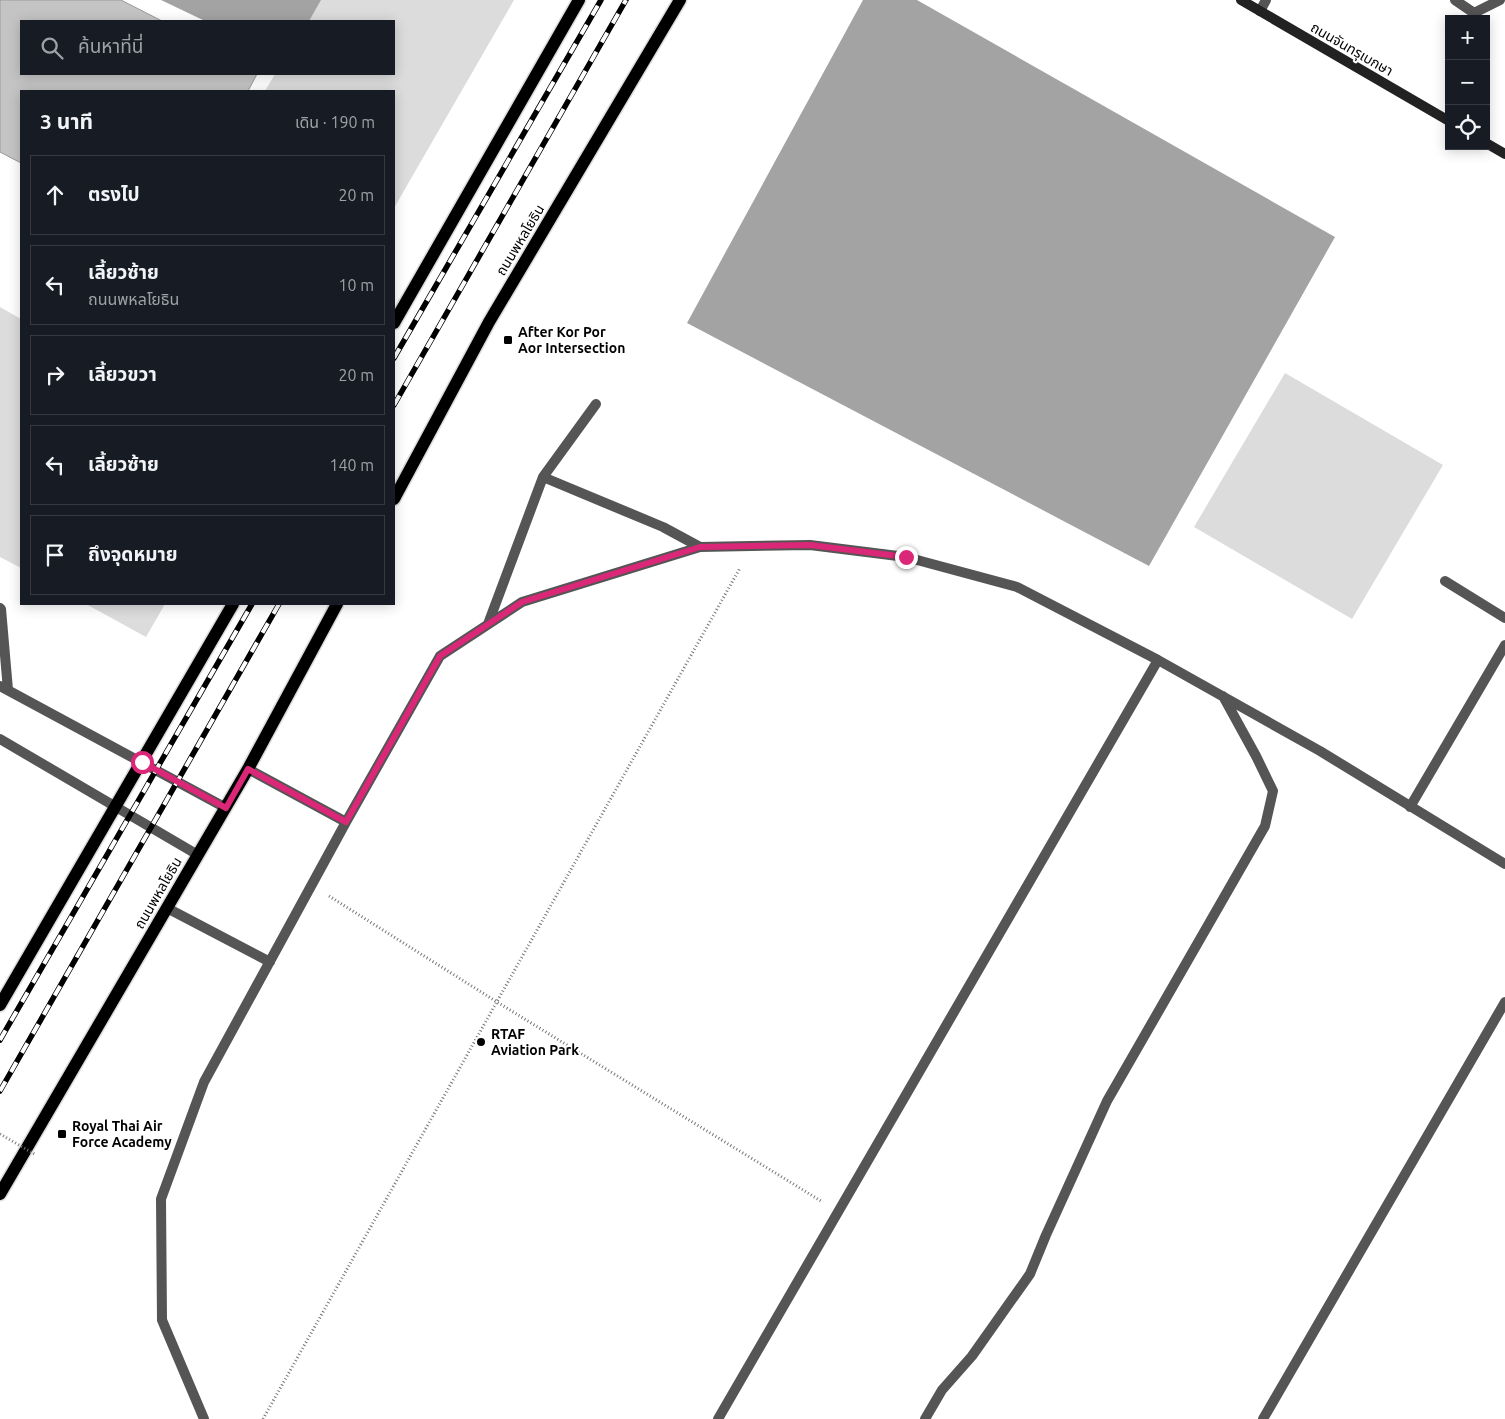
<!DOCTYPE html>
<html lang="th">
<head>
<meta charset="utf-8">
<style>
  :root { --surface:#171b24; --page:#242831; --text:#f1f3f6; --muted:#9ea1a6; --line:#363941 }
  body { margin:0; font-family:Ubuntu,"Noto Sans Thai",sans-serif; background:var(--page); color:var(--text) }
  .controls { position:absolute; right:15px; top:15px; display:grid; overflow:hidden; border-radius:0px; box-shadow:0 2px 12px #0003 }
  .controls button { width:45px; height:45px; display:grid; place-items:center; padding:0; border:0; border-bottom:1px solid var(--line); background:var(--surface); color:var(--text); font:25px sans-serif }
  .stop { position:absolute; width:15px; height:15px; margin:-11px; border:4px solid #db2777; border-radius:50%; background:#fff }
  .stop.end { background:#db2777; border-color:#fff; box-shadow:0 1px 5px #0008 }
  .list { margin:0; padding:0; list-style:none }
  h2 { display:flex; justify-content:space-between; align-items:center; height:65px; margin:0; padding:0 20px; font-size:21px }
  h2 small { font-size:16px; font-weight:400; color:var(--muted) }
  .list li { display:grid; grid-template-columns:32px 1fr auto; gap:15px; align-items:center; box-sizing:border-box; height:80px; margin:0 10px 10px; padding:0 10px; border:1px solid var(--line); border-radius:0px }
  .list b { display:block; font-size:19px; white-space:nowrap }
  .list p { margin:0; font-size:16px; white-space:nowrap; color:var(--muted) }
  .list em { font-size:16px; font-style:normal; color:var(--muted) }
  .icon { flex:none; width:28px; height:28px; fill:none; stroke:currentColor; stroke-width:2; stroke-linecap:round; stroke-linejoin:round }
  .map { position:relative; flex:none; width:1505px; height:1419px; overflow:hidden }
  .search { position:absolute; background:var(--surface); box-shadow:0 2px 12px #0003; left:20px; top:20px; width:375px; height:55px; display:flex; align-items:center; gap:12px; box-sizing:border-box; padding:0 18px; border-radius:0px; color:var(--muted); font-size:19px }
  .panel { position:absolute; background:var(--surface); box-shadow:0 2px 12px #0003; left:20px; top:90px; width:375px; height:515px; border-radius:0px }
  .map>svg:first-child { display:block }
  .green { fill:#dcdcdc }
  .water { fill:#a3a3a3 }
  .building { fill:#c4c4c4; stroke:#999 }
  .lines { fill:none; stroke-linecap:round; stroke-linejoin:round }
  .primary-casing { stroke:#dbdbdb; stroke-width:15 }
  .path { stroke:#777; stroke-width:3; stroke-dasharray:1 2.5; stroke-linecap:butt }
  .lane { stroke:#555; stroke-width:10 }
  .secondary { stroke:#222; stroke-width:10 }
  .primary { stroke:#000; stroke-width:12 }
  .rail-casing { stroke:#000; stroke-width:5.5 }
  .rail { stroke:#fff; stroke-width:4; stroke-dasharray:11; stroke-linecap:butt }
  .path-bridge { stroke:#777; stroke-width:3; stroke-dasharray:1 2.5; stroke-linecap:butt }
  .route { stroke:#db2777; stroke-width:6 }
  .poi-dot { fill:#000; stroke:#fff; stroke-width:2 }
  .labels { text-anchor:middle; dominant-baseline:central; stroke-width:4; stroke-linejoin:round; paint-order:stroke }
  .street-label { font-size:14px; fill:#000; stroke:#fff }
  .poi-label { font-size:14px; font-weight:bold; fill:#000; stroke:#fff; text-anchor:start }
</style>
</head>
<body>
<div class="map">
<svg width="1505" height="1419" viewBox="0 0 1505 1419">
  <rect width="100%" height="100%" fill="#fff"/>
  <!-- green -->
  <path class="green" d="M 319,0 L 514,0 L 394,208 L 394,91 L 265,91 L 275,74 L 394,74 L 394,21 L 307,21 Z
    M 0,307 L 21,319 L 21,568 L 0,557 Z
    M 1285,373 L 1443,465 L 1352,619 L 1194,527 Z
    M 86,604 L 165,604 L 146,637 Z"/>
  <!-- water -->
  <path class="water" d="M 161,0 L 321,0 L 309,21 L 205,21 Z
    M 863,0 L 917,0 L 1335,237 L 1149,566 L 687,323 Z"/>
  <!-- building -->
  <path class="building" d="M 0,0 L 121,0 L 162,21 L 21,21 L 21,74 L 257,74 L 248,91 L 21,91 L 21,163 L 0,152 Z"/>
  <g class="lines">
    <!-- primary casing -->
    <g class="primary-casing">
      <path id="primary" d="M 394,323 L 579,0
        M 394,499 L 489,322 L 680,0
        M 0,1005 L 233,604
        M 0,1194 L 248,769 L 337,604"/>
    </g>
    <!-- path -->
    <path class="path" d="M 329,896 L 497,1002 L 821,1201
      M 263,1419 L 740,568"/>
    <!-- lane -->
    <path class="lane" d="M 1455,0 L 1474,13 L 1500,0
      M 1260,11 L 1266,0
      M 543,477 L 663,527 L 700,547
      M 1445,581 L 1505,618
      M 0,608 L 1,609 L 8,690
      M 488,624 L 543,477 L 596,404
      M 0,686 L 226,808
      M 0,739 L 198,855
      M 248,769 L 346,822
      M 1410,807 L 1505,645
      M 167,908 L 270,962
      M 204,1419 L 162,1320 L 161,1199 L 204,1082 L 346,822 L 440,656 L 522,602 L 700,547 L 810,545 L 906,557 L 1017,587 L 1158,660 L 1320,751 L 1505,864
      M 718,1419 L 1158,660
      M 925,1419 L 942,1390 L 972,1356 L 1030,1274 L 1046,1235 L 1107,1101 L 1265,826 L 1273,791 L 1256,756 L 1223,696
      M 1263,1419 L 1505,1002"/>
    <!-- secondary -->
    <path class="secondary" d="M 1241,0 L 1449,121
      M 1486,143 L 1505,154"/>
    <!-- primary -->
    <use href="#primary" class="primary"/>
    <!-- rail casing -->
    <g class="rail-casing">
      <path id="rail" d="M 394,358 L 601,0
        M 394,405 L 626,0
        M 0,1040 L 252,604
        M 0,1091 L 279,604"/>
    </g>
    <!-- rail -->
    <use href="#rail" class="rail"/>
    <!-- path-bridge -->
    <path class="path-bridge" d="M 0,1134 L 36,1155"/>
  </g>
  <g class="lines">
    <!-- route -->
    <path class="route" d="M 142,762 L 226,808 L 248,769 L 346,822 L 440,656 L 522,602 L 700,547 L 810,545 L 906,557"/>
  </g>
  <!-- markers -->
  <g class="poi-dot">
    <rect x="503" y="335" width="10" height="10" rx="2.5"/>
    <circle cx="481" cy="1042" r="5"/>
    <rect x="57" y="1129" width="10" height="10" rx="2.5"/>
  </g>
  <g class="labels">
    <!-- street labels -->
    <g class="street-label">
      <text transform="translate(1352 49) rotate(30)">ถนนจันทรุเบกษา</text>
      <text transform="translate(520 240) rotate(-59)">ถนนพหลโยธิน</text>
      <text transform="translate(158 893) rotate(-60)">ถนนพหลโยธิน</text>
    </g>
    <!-- poi labels -->
    <g class="poi-label">
      <text x="518" y="332">After Kor Por<tspan x="518" dy="16">Aor Intersection</tspan></text>
      <text x="491" y="1034">RTAF<tspan x="491" dy="16">Aviation Park</tspan></text>
      <text x="72" y="1126">Royal Thai Air<tspan x="72" dy="16">Force Academy</tspan></text>
    </g>
  </g>
</svg>
<div class="controls">
<button>+</button>
<button>−</button>
<button><svg class="icon" aria-label="locate" viewBox="0 0 24 24"><circle cx="12" cy="12" r="6"/><path d="M12 2v4M12 18v4M2 12h4M18 12h4"/></svg></button>
</div>
<div class="stop" style="left:142px;top:762px"></div>
<div class="stop end" style="left:906px;top:557px"></div>
<div class="search"><svg class="icon" aria-label="search" viewBox="0 0 24 24"><circle cx="10" cy="10" r="6"/><path d="M15 15l6 6"/></svg>ค้นหาที่นี่</div>
<section class="panel">
<h2>3 นาที<small>เดิน · 190 m</small></h2>
<ul class="list">
<li><svg class="icon" aria-label="ahead" viewBox="0 0 24 24"><path d="M12 20V5M6 11l6-6 6 6"/></svg><div><b>ตรงไป</b></div><em>20 m</em></li>
<li><svg class="icon" aria-label="left" viewBox="0 0 24 24"><path d="M17 20v-9H6M10 6l-5 5 5 5"/></svg><div><b>เลี้ยวซ้าย</b><p>ถนนพหลโยธิน</p></div><em>10 m</em></li>
<li><svg class="icon" aria-label="right" viewBox="0 0 24 24"><path d="M7 20v-9h11M14 6l5 5-5 5"/></svg><div><b>เลี้ยวขวา</b></div><em>20 m</em></li>
<li><svg class="icon" aria-label="left" viewBox="0 0 24 24"><path d="M17 20v-9H6M10 6l-5 5 5 5"/></svg><div><b>เลี้ยวซ้าย</b></div><em>140 m</em></li>
<li><svg class="icon" aria-label="arrive" viewBox="0 0 24 24"><path d="M6 21V4h12l-3 4 3 4H6"/></svg><div><b>ถึงจุดหมาย</b></div></li>
</ul>
</section>
</div>
</body>
</html>
